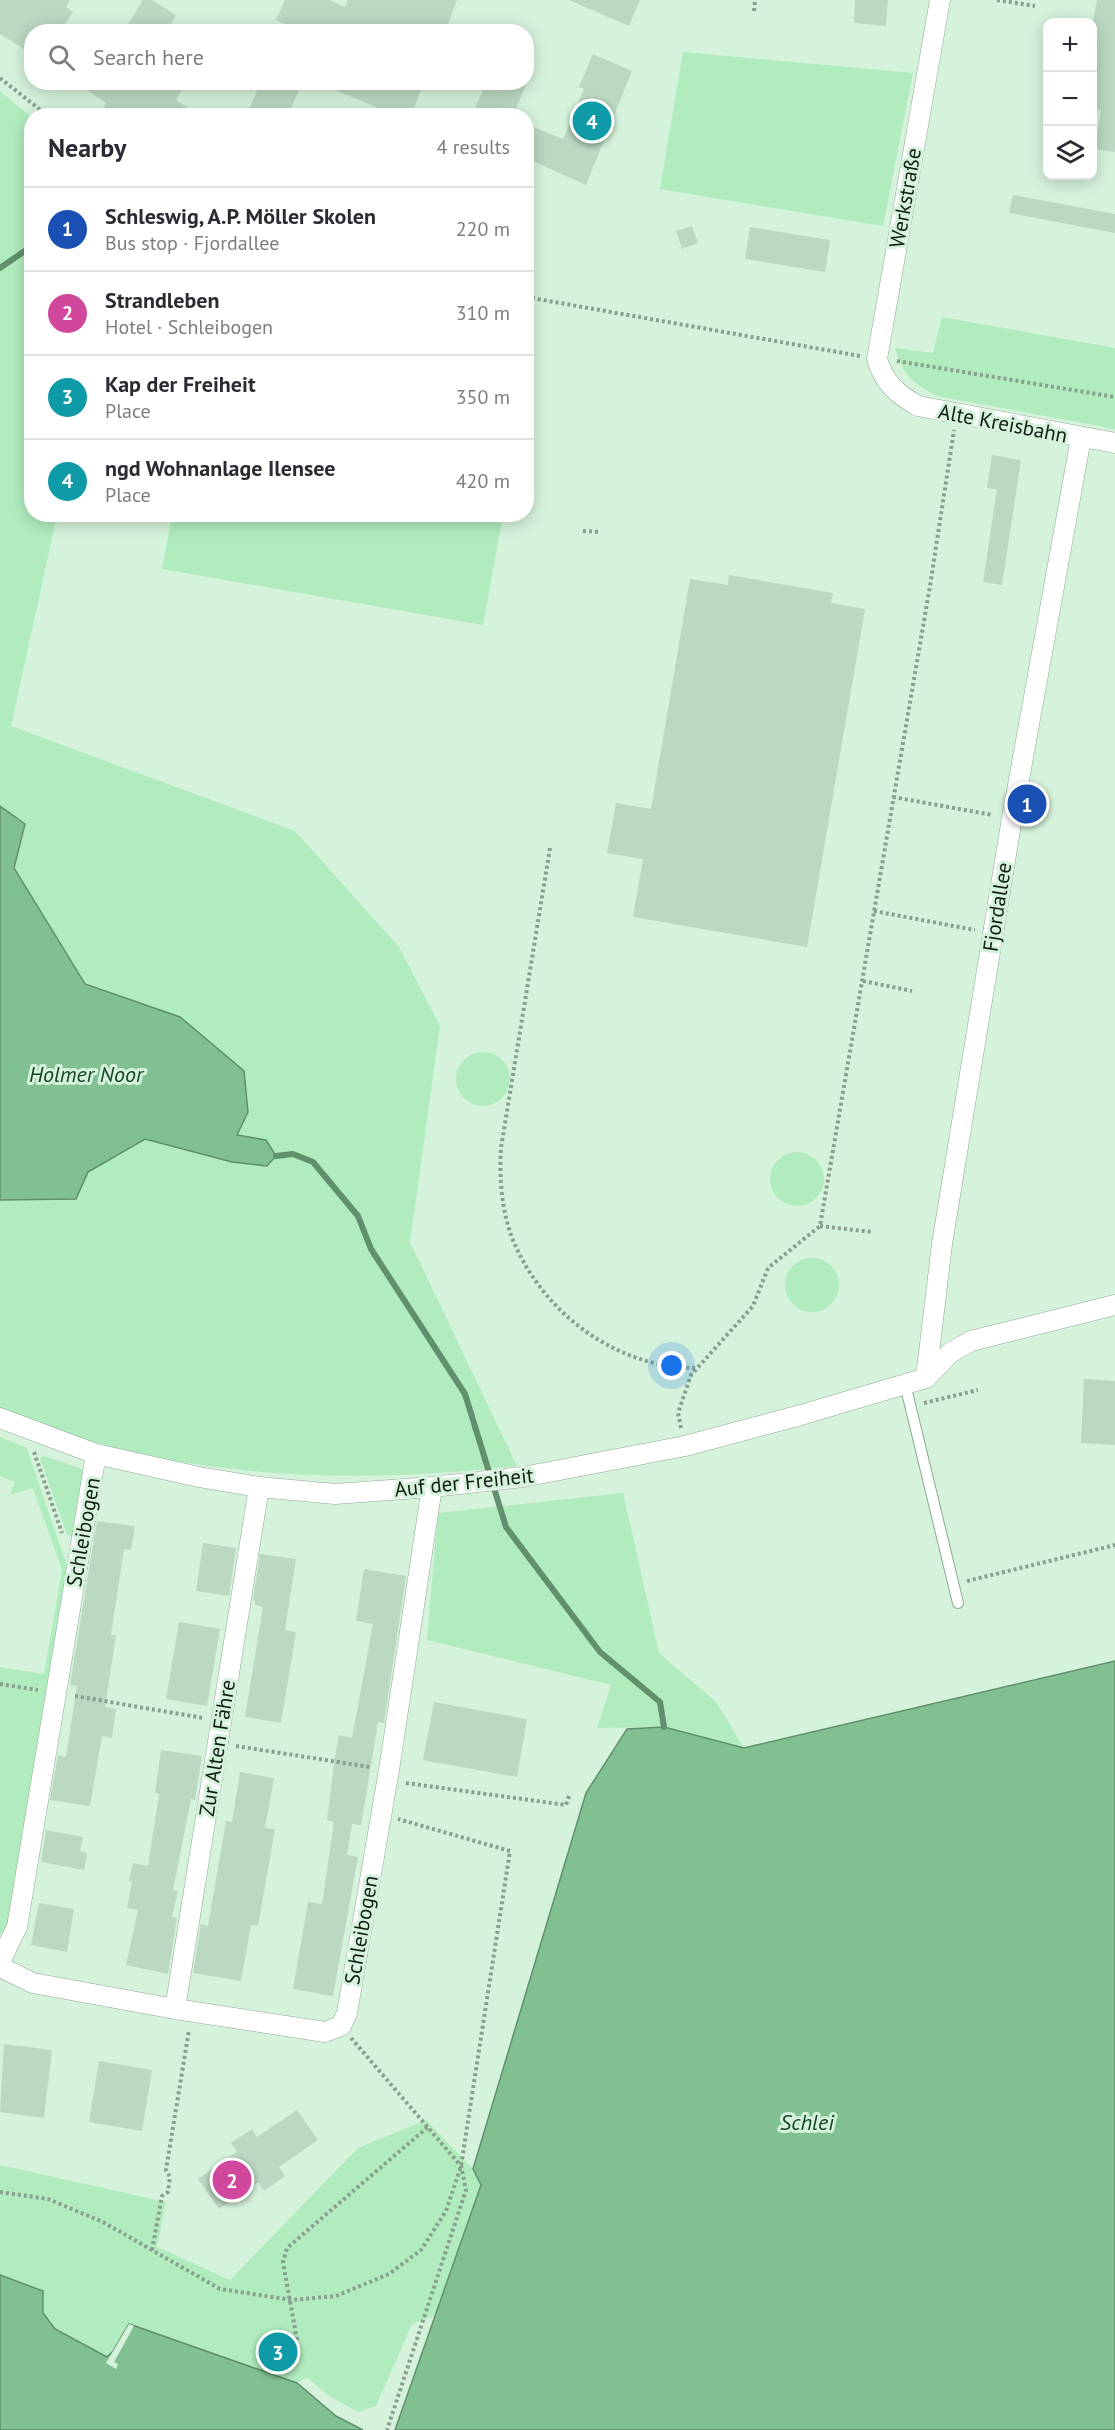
<!DOCTYPE html>
<html lang="en">
<head>
<meta charset="utf-8">
<style>
  :root { --surface:#fff; --page:#f2f2f3; --text:#2b2b33; --muted:#7c7c81; --line:#e1e1e2; --accent:#7a43ba }
  body { margin:0; font-family:"PT Sans",sans-serif; background:var(--page); color:var(--text) }
  .controls { position:absolute; right:18px; top:18px; display:grid; overflow:hidden; border-radius:12px; box-shadow:0 3px 15px #0003 }
  .controls button { width:54px; height:54px; display:grid; place-items:center; padding:0; border:0; border-bottom:2px solid var(--line); background:var(--surface); color:var(--text); font:30px sans-serif }
  .you { position:absolute; left:672px; top:1366px; width:21px; height:21px; margin:-15px; border:4px solid #fff; border-radius:50%; background:#1a73e8; box-shadow:0 0 0 9px #1a73e833 }
  .badge { display:grid; place-items:center; width:39px; height:39px; border-radius:50%; background:var(--accent); color:#fff; font-size:20px; font-weight:700 }
  .pin { position:absolute; translate:-50% -50%; border:3px solid #fff; box-shadow:0 2px 6px #0006 }
  .list { margin:0; padding:0; list-style:none }
  h2 { display:flex; justify-content:space-between; align-items:center; height:78px; margin:0; padding:0 24px; font-size:26px }
  h2 small { font-size:20px; font-weight:400; color:var(--muted) }
  .list li { display:grid; grid-template-columns:39px 1fr auto; gap:18px; align-items:center; box-sizing:border-box; height:84px; padding:0 24px; border-top:2px solid var(--line) }
  .list b { display:block; font-size:22px; white-space:nowrap }
  .list p { margin:0; font-size:20px; white-space:nowrap; color:var(--muted) }
  .list em { font-size:20px; font-style:normal; color:var(--muted) }
  .icon { flex:none; width:33px; height:33px; fill:none; stroke:currentColor; stroke-width:2; stroke-linecap:round; stroke-linejoin:round }
  .map { position:relative; flex:none; width:1115px; height:2430px; overflow:hidden }
  .search { position:absolute; background:var(--surface); box-shadow:0 3px 15px #0003; left:24px; top:24px; width:510px; height:66px; display:flex; align-items:center; gap:15px; box-sizing:border-box; padding:0 21px; border-radius:24px; color:var(--muted); font-size:22px }
  .panel { position:absolute; background:var(--surface); box-shadow:0 3px 15px #0003; left:24px; top:108px; width:510px; height:414px; border-radius:24px }
  .map>svg:first-child { display:block }
  .green { fill:#b0ecbe }
  .water { fill:#81c191; stroke:#60906c; stroke-width:1.5 }
  .pier { fill:#d5f2db }
  .lines { fill:none; stroke-linecap:round; stroke-linejoin:round }
  .stream { stroke:#60906c; stroke-width:6 }
  .building { fill:#bbd8c1 }
  .service-casing { stroke:#8da993; stroke-width:12 }
  .minor-casing { stroke:#8da993; stroke-width:21 }
  .path { stroke:#8aa08f; stroke-width:4; stroke-dasharray:3 3; stroke-linecap:butt }
  .service { stroke:#fff; stroke-width:10 }
  .minor { stroke:#fff; stroke-width:20 }
  .labels { text-anchor:middle; dominant-baseline:central; stroke-width:6; stroke-linejoin:round; paint-order:stroke }
  .street-label { font-size:21px; fill:#121d15; stroke:#d5f2db }
  .water-label { font-size:22px; font-style:italic; fill:#164526; stroke:#d5f2db }
</style>
</head>
<body>
<div class="map">
<svg width="1115" height="2430" viewBox="0 0 1115 2430">
  <rect width="100%" height="100%" fill="#d5f2db"/>
  <!-- green -->
  <path class="green" d="M 683,52 L 913,73 L 883,226 L 660,189 Z
    M 0,91 L 31,117 L 32,514 L 57,515 L 11,726 L 295,831 L 399,947 L 440,1026 L 410,1242 L 517,1466 C 340,1486 167,1479 0,1409 L 0,1200 L 76,1199 L 88,1172 L 145,1139 L 232,1162 L 266,1140 L 237,1135 L 248,1112 L 180,1017 L 85,984 L 14,868 L 25,824 L 0,806 Z
    M 942,317 L 1115,348 L 1115,429 L 937,396 C 911,382 904,376 895,348 L 933,353 Z
    M 172,515 L 172,514 L 503,515 L 483,625 L 162,569 Z
    M456 1079a27 27 0 1 1 54 0a27 27 0 1 1-54 0Z
    M770 1179a27 27 0 1 1 54 0a27 27 0 1 1-54 0Z
    M785 1285a27 27 0 1 1 54 0a27 27 0 1 1-54 0Z
    M 0,1437 L 27,1448 L 68,1569 L 52,1687 L 7,1928 L 0,1935 L 0,1667 L 44,1674 L 62,1570 L 33,1488 L 10,1495 L 15,1482 L 0,1476 Z
    M 43,1456 L 85,1470 L 73,1537 L 67,1534 L 40,1459 Z
    M 623,1493 L 659,1653 L 716,1702 L 744,1748 L 664,1727 L 597,1728 L 611,1685 L 427,1640 L 438,1513 Z
    M 426,2120 L 473,2169 L 481,2185 L 436,2315 L 412,2324 L 376,2406 L 358,2412 L 329,2396 L 307,2377 L 297,2383 L 130,2324 L 107,2357 L 55,2329 L 43,2313 L 43,2291 L 0,2275 L 0,2165 L 166,2202 L 157,2247 L 230,2280 L 358,2148 Z"/>
  <!-- water -->
  <path class="water" d="M 0,806 L 25,824 L 14,868 L 85,984 L 180,1017 L 244,1071 L 248,1112 L 237,1135 L 266,1140 L 276,1156 L 267,1166 L 232,1162 L 145,1139 L 88,1172 L 76,1199 L 0,1200 Z
    M 1115,1661 L 1115,2430 L 395,2430 L 481,2185 L 473,2169 L 586,1793 L 627,1729 L 664,1727 L 744,1748 Z
    M 0,2275 L 43,2291 L 43,2313 L 55,2329 L 107,2357 L 113,2351 L 129,2324 L 297,2383 L 336,2416 L 363,2430 L 0,2430 Z"/>
  <!-- pier -->
  <path class="pier" d="M 129,2324 L 134,2326 L 114,2362 L 118,2364 L 116,2369 L 106,2363 Z"/>
  <g class="lines">
    <!-- stream -->
    <path class="stream" d="M 0,268 L 32,246
      M 276,1156 L 293,1154 L 313,1162 L 358,1216 L 371,1249 L 465,1394 L 506,1527 L 600,1652 L 660,1702 L 664,1727"/>
  </g>
  <!-- building -->
  <path class="building" d="M 0,0 L 70,0 L 66,7 L 73,12 L 60,32 L 32,32 L 32,54 L 0,34 Z
    M 143,0 L 152,0 L 176,15 L 166,32 L 123,32 Z
    M 285,0 L 330,0 L 345,7 L 348,0 L 457,0 L 445,32 L 303,32 L 276,20 Z
    M 569,0 L 640,0 L 629,26 Z
    M 855,0 L 888,0 L 886,26 L 854,23 Z
    M 1097,0 L 1115,0 L 1115,152 L 1095,149 L 1101,110 L 1092,109 L 1092,26 Z
    M 593,54 L 632,71 L 586,185 L 526,158 L 526,124 L 563,139 L 584,89 L 579,87 Z
    M 75,82 L 186,82 L 176,100 L 201,116 L 111,116 L 102,110 L 106,103 Z
    M 261,82 L 302,82 L 288,116 L 246,116 Z
    M 424,82 L 411,116 L 398,116 L 318,83 Z
    M 486,82 L 527,82 L 513,116 L 472,116 Z
    M 1013,195 L 1115,214 L 1115,233 L 1009,213 Z
    M 692,226 L 698,243 L 682,249 L 676,231 Z
    M 750,227 L 830,240 L 825,272 L 745,259 Z
    M 992,455 L 1021,460 L 1002,585 L 983,582 L 997,489 L 987,488 Z
    M 729,575 L 833,593 L 831,603 L 865,609 L 807,947 L 633,917 L 643,859 L 607,853 L 616,803 L 651,809 L 690,579 L 728,585 Z
    M 1084,1379 L 1115,1381 L 1115,1445 L 1081,1443 Z
    M 97,1521 L 135,1526 L 131,1550 L 124,1549 L 111,1635 L 116,1635 L 105,1707 L 116,1709 L 112,1738 L 102,1736 L 90,1806 L 50,1800 L 58,1755 L 66,1757 L 77,1686 L 70,1685 Z
    M 203,1543 L 236,1548 L 229,1596 L 196,1591 Z
    M 260,1554 L 296,1559 L 285,1630 L 296,1632 L 281,1723 L 245,1717 L 263,1607 L 255,1605 L 255,1601 L 253,1600 Z
    M 364,1569 L 406,1576 L 384,1723 L 378,1722 L 361,1825 L 352,1824 L 347,1855 L 358,1857 L 333,1996 L 293,1989 L 308,1902 L 322,1904 L 334,1822 L 327,1820 L 335,1757 L 339,1735 L 352,1738 L 373,1624 L 356,1621 Z
    M 179,1622 L 220,1629 L 207,1706 L 166,1699 Z
    M 434,1702 L 527,1719 L 517,1777 L 423,1760 Z
    M 161,1750 L 202,1756 L 195,1800 L 191,1799 L 173,1890 L 178,1891 L 172,1917 L 177,1918 L 168,1974 L 126,1965 L 138,1910 L 127,1908 L 132,1882 L 129,1881 L 133,1863 L 148,1866 L 159,1794 L 155,1793 Z
    M 240,1772 L 274,1778 L 265,1828 L 275,1829 L 258,1926 L 251,1925 L 241,1981 L 193,1973 L 201,1924 L 208,1926 L 226,1821 L 232,1822 Z
    M 46,1830 L 83,1837 L 80,1851 L 87,1853 L 84,1870 L 41,1862 Z
    M 39,1903 L 74,1909 L 67,1952 L 31,1945 Z
    M 4,2044 L 52,2050 L 44,2118 L 0,2112 Z
    M 99,2061 L 152,2070 L 142,2131 L 89,2122 Z
    M 297,2110 L 318,2140 L 279,2167 L 285,2176 L 264,2191 L 258,2182 L 219,2209 L 198,2179 L 237,2152 L 231,2143 L 252,2129 L 257,2137 Z"/>
  <g class="lines">
    <!-- service casing -->
    <g class="service-casing">
      <path id="service" d="M 905,1384 L 958,1603"/>
    </g>
    <!-- minor casing -->
    <g class="minor-casing">
      <path id="minor" d="M 940,0 L 877,359 C 884,383 897,394 918,406 L 1115,443
        M 926,1378 L 942,1244 L 1012,818 L 1081,438
        M 0,1418 L 96,1454 L 199,1477 L 259,1487 L 335,1494 L 432,1487 L 523,1477 L 685,1446 L 801,1415 L 926,1378 L 950,1353 L 971,1341 L 1115,1305
        M 0,1962 L 17,1927 L 96,1454
        M 0,1967 L 33,1983 L 175,2009 L 325,2032 L 341,2026 L 347,2013 L 389,1770 L 432,1487
        M 175,2009 L 259,1487"/>
    </g>
    <!-- path -->
    <path class="path" d="M 997,0 L 1035,6
      M 754,11 L 755,0
      M 0,78 L 48,116
      M 526,297 L 860,356
      M 897,361 L 1115,397
      M 583,531 L 601,532
      M 893,797 L 993,815
      M 550,848 L 501,1148 C 499,1180 502,1217 516,1247 C 548,1317 619,1368 696,1368
      M 874,911 L 975,930
      M 863,981 L 912,991
      M 820,1226 L 872,1232
      M 924,1403 L 978,1390
      M 681,1428 L 678,1413 L 691,1375 L 753,1306 L 768,1268 L 820,1226 L 930,586 L 954,430
      M 34,1452 L 62,1533
      M 967,1581 L 1115,1545
      M 0,1684 L 38,1690
      M 75,1696 L 203,1718
      M 236,1746 L 370,1767
      M 406,1783 L 566,1805 L 570,1793
      M 351,2038 L 461,2166 L 466,2190 L 387,2430
      M 0,2192 L 48,2199 L 103,2222 L 220,2289 L 292,2300 L 336,2296 L 389,2274 L 421,2250 L 446,2211 L 461,2166 L 510,1851 L 398,1819
      M 152,2250 L 162,2196 L 168,2192 L 170,2177 L 166,2170 L 189,2030
      M 297,2340 L 283,2262 L 287,2248 L 429,2126"/>
    <!-- service -->
    <use href="#service" class="service"/>
    <!-- minor -->
    <use href="#minor" class="minor"/>
  </g>
  <g class="labels">
    <!-- street labels -->
    <g class="street-label">
      <text transform="translate(905 198) rotate(-80)">Werkstraße</text>
      <text transform="translate(1003 423) rotate(11)">Alte Kreisbahn</text>
      <text transform="translate(997 907) rotate(-81)">Fjordallee</text>
      <text transform="translate(464 1482) rotate(-6)">Auf der Freiheit</text>
      <text transform="translate(83 1532) rotate(-80)">Schleibogen</text>
      <text transform="translate(217 1748) rotate(-81)">Zur Alten Fähre</text>
      <text transform="translate(361 1930) rotate(-80)">Schleibogen</text>
    </g>
    <!-- water labels -->
    <g class="water-label">
      <text x="86" y="1074">Holmer Noor</text>
      <text x="807" y="2122">Schlei</text>
    </g>
  </g>
</svg>
<div class="controls">
<button>+</button>
<button>−</button>
<button><svg class="icon" aria-label="layers" viewBox="0 0 24 24"><path d="M12 4l9 5-9 5-9-5zM3 14l9 5 9-5"/></svg></button>
</div>
<div class="you"></div>
<div class="pin badge" style="left:1027px;top:804px;background:#1a4fb4">1</div>
<div class="pin badge" style="left:232px;top:2180px;background:#d1479c">2</div>
<div class="pin badge" style="left:278px;top:2352px;background:#0f9aa8">3</div>
<div class="pin badge" style="left:592px;top:121px;background:#0f9aa8">4</div>
<div class="search"><svg class="icon" aria-label="search" viewBox="0 0 24 24"><circle cx="10" cy="10" r="6"/><path d="M15 15l6 6"/></svg>Search here</div>
<section class="panel">
<h2>Nearby<small>4 results</small></h2>
<ul class="list">
<li><span class="badge" style="background:#1a4fb4">1</span><div><b>Schleswig, A.P. Möller Skolen</b><p>Bus stop · Fjordallee</p></div><em>220 m</em></li>
<li><span class="badge" style="background:#d1479c">2</span><div><b>Strandleben</b><p>Hotel · Schleibogen</p></div><em>310 m</em></li>
<li><span class="badge" style="background:#0f9aa8">3</span><div><b>Kap der Freiheit</b><p>Place</p></div><em>350 m</em></li>
<li><span class="badge" style="background:#0f9aa8">4</span><div><b>ngd Wohnanlage Ilensee</b><p>Place</p></div><em>420 m</em></li>
</ul>
</section>
</div>
</body>
</html>
